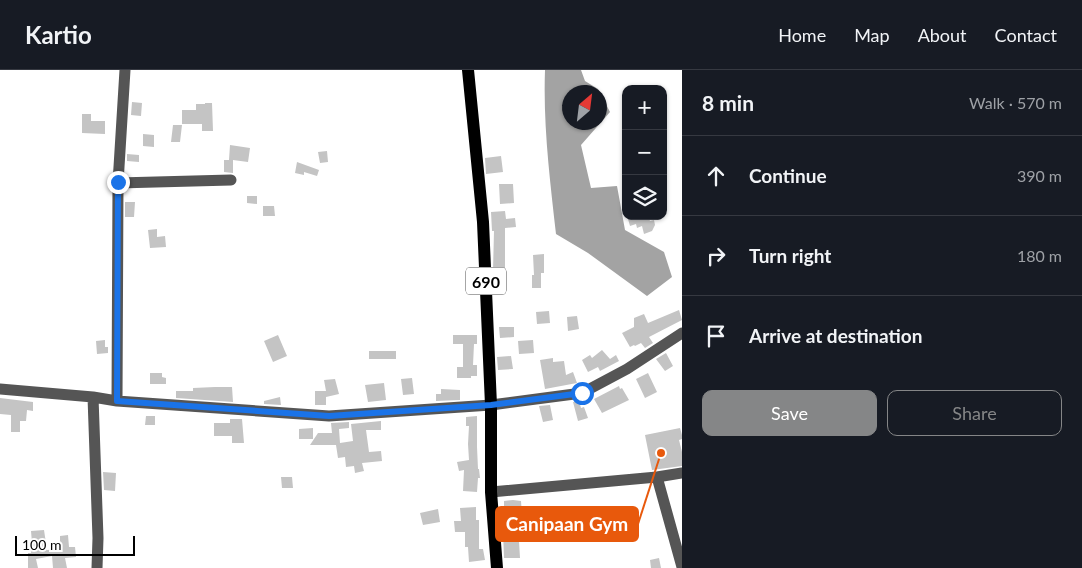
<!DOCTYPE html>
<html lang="en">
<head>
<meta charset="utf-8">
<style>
  :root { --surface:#171b24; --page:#242831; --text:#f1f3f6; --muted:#9ea1a6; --line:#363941; --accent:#858687 }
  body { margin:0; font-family:Lato,sans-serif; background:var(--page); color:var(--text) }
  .controls { position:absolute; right:15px; top:15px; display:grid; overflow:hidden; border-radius:10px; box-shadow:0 1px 4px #0004 }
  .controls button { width:45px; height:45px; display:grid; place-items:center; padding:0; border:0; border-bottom:1px solid var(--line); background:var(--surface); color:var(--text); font:25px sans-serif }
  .compass { position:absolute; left:562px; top:15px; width:45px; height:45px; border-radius:50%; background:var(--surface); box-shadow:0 1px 4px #0004; rotate:28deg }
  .scale { position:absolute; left:15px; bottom:12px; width:120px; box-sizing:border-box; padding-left:5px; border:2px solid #000; border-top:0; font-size:14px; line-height:18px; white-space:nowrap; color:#000; -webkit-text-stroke:4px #fff; paint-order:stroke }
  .stop { position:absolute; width:15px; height:15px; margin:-11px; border:4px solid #1a73e8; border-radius:50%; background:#fff }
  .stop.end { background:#1a73e8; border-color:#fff; box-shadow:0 1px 5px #0008 }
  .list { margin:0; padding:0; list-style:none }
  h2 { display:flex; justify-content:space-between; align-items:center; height:65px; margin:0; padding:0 20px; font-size:21px }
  h2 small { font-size:16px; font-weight:400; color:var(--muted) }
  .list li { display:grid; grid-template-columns:32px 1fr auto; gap:15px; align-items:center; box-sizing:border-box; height:80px; padding:0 20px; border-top:1px solid var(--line) }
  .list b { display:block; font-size:19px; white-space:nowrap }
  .list em { font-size:16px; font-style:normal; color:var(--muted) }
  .actions { display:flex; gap:10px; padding:15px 20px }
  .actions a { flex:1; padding:11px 0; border:1px solid var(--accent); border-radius:10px; text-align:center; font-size:18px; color:var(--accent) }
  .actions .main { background:var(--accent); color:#fff }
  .icon { flex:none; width:28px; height:28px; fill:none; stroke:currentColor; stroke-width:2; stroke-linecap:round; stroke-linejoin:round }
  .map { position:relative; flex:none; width:682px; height:498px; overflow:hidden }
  header { display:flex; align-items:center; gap:30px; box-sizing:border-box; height:70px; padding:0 25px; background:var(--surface); border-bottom:1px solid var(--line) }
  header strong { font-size:24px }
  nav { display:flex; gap:28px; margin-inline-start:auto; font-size:18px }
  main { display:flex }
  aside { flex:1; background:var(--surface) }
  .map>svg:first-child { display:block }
  .water { fill:#a3a3a3; fill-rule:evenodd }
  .building { fill:#c4c4c4 }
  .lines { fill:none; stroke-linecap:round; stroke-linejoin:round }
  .minor { stroke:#555; stroke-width:11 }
  .major { stroke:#000; stroke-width:12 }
  .route { stroke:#1a73e8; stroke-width:6 }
  .labels { text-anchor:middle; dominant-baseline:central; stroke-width:4; stroke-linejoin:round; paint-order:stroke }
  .shield { fill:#fff; stroke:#4c4c4c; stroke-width:1 }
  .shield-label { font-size:16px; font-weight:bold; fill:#000 }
  .leader { fill:none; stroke:#e8590c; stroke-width:2 }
  .callout-dot { fill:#e8590c; stroke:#fff; stroke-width:2 }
  .callout { fill:#e8590c; stroke:#e8590c; stroke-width:2 }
  .callout-label { font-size:19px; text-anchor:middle; font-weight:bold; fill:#fff }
</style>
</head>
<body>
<header>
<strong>Kartio</strong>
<nav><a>Home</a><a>Map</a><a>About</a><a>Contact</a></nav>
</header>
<main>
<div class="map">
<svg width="682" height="498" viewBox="0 0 682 498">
  <rect width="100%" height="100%" fill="#fff"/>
  <!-- water -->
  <path class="water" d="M 545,0 L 581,0 L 585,11 L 598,19 L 610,42 L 581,75 L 591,118 L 617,116 L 625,160 L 664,182 L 672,207 L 647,226 L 588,183 L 556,164 C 550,110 543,55 545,0 ZM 570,22 L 600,22 L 600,52 L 570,52 Z"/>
  <!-- building -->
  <path class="building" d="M 132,32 L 142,33 L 141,46 L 131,45 Z
    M 205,33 L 212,33 L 213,61 L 202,61 L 202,54 L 182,54 L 182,40 L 196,40 L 196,34 L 205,34 Z
    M 82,44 L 91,44 L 91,51 L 105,51 L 105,64 L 82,63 Z
    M 173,55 L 182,55 L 180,72 L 171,72 Z
    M 143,64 L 154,65 L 154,77 L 143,76 Z
    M 230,75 L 250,78 L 248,92 L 233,90 L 233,103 L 224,102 L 224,90 L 229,90 Z
    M 327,81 L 328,92 L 320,93 L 318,82 Z
    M 127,84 L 139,85 L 139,92 L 127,91 Z
    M 501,86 L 503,102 L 486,104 L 485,88 Z
    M 297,92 L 319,100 L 317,106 L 304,102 L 304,105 L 295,103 Z
    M 499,114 L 513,114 L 514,133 L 500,134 Z
    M 247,126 L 257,126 L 257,134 L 247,133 Z
    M 125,132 L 135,132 L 134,147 L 125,147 Z
    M 263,136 L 274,136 L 275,146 L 263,146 Z
    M 505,141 L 506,149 L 515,148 L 516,157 L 505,158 L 505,201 L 493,201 L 494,161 L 492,161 L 491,142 Z
    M 634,146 L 648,146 L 650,151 L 654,150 L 655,155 L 652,161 L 644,164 L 642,156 L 637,158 L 636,154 L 630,156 L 628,149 Z
    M 157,159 L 157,167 L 165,166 L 166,177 L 150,178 L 148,160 Z
    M 544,184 L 544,203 L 541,203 L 541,218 L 532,218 L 532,205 L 534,205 L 533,185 Z
    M 679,240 L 682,250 L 649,267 L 653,273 L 645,278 L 641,273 L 635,276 L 634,275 L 630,277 L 622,263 L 634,257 L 634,248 L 644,244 L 648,253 Z
    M 549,241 L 550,253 L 537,254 L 536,242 Z
    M 577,246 L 579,259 L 568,261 L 567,247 Z
    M 499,257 L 514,257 L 514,267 L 500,268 Z
    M 278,265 L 287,286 L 273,292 L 264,271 Z
    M 453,265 L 477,265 L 477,274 L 474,274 L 473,295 L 477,295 L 477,306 L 471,306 L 471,308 L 457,308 L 457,297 L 463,297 L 463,274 L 453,274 Z
    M 105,270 L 105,277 L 108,277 L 108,283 L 97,284 L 96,271 Z
    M 533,270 L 534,283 L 519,284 L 518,271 Z
    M 602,280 L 610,289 L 616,285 L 619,291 L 600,301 L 598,297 L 588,302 L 582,290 L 590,285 L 592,288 Z
    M 369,281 L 396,281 L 396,289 L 369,289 Z
    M 666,283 L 673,296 L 665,301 L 656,289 Z
    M 511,286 L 513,299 L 498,300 L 497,287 Z
    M 553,288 L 553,292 L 564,291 L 566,305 L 573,302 L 577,313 L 545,319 L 540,290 Z
    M 150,303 L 162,303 L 162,307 L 166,308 L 166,314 L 150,314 Z
    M 648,303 L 657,322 L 645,328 L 636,309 Z
    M 412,308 L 414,324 L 403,325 L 401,309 Z
    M 335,309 L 339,324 L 326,327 L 326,335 L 315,335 L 315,321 L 326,321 L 324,310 Z
    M 384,313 L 386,330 L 368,332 L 365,315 Z
    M 619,316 L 620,319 L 622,318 L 629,330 L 602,343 L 594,329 Z
    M 215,317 L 232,317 L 233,332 L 176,328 L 176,321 L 193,321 L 193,318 Z
    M 441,319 L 460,320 L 460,330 L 436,331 L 436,324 L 441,324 Z
    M 280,327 L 281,335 L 264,334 L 264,331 Z
    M 0,328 L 33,332 L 33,341 L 27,340 L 26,351 L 20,351 L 20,362 L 11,362 L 11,345 L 0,344 Z
    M 579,331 L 581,338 L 584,337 L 588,348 L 578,351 L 573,332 Z
    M 550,335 L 553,350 L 543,352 L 539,336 Z
    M 146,346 L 155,346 L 155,355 L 145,355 Z
    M 477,346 L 477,377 L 478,399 L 479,399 L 480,408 L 478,408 L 477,422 L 463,421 L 464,400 L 459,401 L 457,392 L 469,390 L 468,374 L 469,356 L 466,356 L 466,347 Z
    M 230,349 L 242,349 L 244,373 L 232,373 L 232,366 L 214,366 L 214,353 L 230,353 Z
    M 381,351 L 381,360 L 366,360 L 369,382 L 381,381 L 382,391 L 362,393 L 364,401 L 355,403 L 354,396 L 346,397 L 345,387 L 338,388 L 336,375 L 310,375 L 318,363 L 332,363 L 331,353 L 349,352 L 349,358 L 339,359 L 340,373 L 353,371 L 351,354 Z
    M 313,358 L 313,369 L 299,369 L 299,359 Z
    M 680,358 L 682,365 L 682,369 L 679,370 L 682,382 L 682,396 L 652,400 L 645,365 Z
    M 103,402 L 116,403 L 115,421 L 104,420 Z
    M 281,407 L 292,407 L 293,418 L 282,418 Z
    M 513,430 L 521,431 L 522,445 L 504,445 L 504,431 Z
    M 476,437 L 476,450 L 479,450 L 479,479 L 483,479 L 485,490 L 469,492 L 468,477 L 465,477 L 465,462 L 455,462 L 454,451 L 461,451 L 460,438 Z
    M 438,439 L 440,452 L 423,455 L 420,443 Z
    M 44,460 L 47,480 L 60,479 L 60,466 L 68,465 L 69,477 L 75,477 L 76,487 L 65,488 L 67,498 L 53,498 L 52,486 L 36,489 L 38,498 L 28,498 L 28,483 L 31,483 L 30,473 L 32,473 L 31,461 Z
    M 515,460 L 516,464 L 528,463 L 529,470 L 519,471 L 520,488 L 504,488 L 503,461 Z
    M 659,488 L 661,498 L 651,498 L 650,490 Z"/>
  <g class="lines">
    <!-- minor -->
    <path class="minor" d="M 118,113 L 231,110
      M 0,319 L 93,327 L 117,331 L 329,346 L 491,335 L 582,323 L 627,299 L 682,263
      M 93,327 L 98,468 L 97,498
      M 117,331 L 118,113 L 125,0
      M 657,407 L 682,497
      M 491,422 L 657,407 L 682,403"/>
    <!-- major -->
    <path class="major" d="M 468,0 L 483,152 L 491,335 L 491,422 L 497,498"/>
  </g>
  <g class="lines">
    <!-- route -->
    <path class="route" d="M 118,112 L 117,331 L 329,346 L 491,335 L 582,323"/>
  </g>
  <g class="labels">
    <!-- shield labels -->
    <rect class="shield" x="466" y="197.5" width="40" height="27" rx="4"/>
    <g class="shield-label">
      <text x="486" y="211">690</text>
    </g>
  </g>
  <!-- callouts -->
  <path class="leader" d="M661 383L638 454"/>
  <circle class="callout-dot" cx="661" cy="383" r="5"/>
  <rect class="callout" x="496" y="437" width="142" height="34" rx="5"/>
  <g class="callout-label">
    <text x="567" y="461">Canipaan Gym</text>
  </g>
</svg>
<div class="controls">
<button>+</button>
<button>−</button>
<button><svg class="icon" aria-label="layers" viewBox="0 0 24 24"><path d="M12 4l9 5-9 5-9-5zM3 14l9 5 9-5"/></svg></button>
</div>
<svg class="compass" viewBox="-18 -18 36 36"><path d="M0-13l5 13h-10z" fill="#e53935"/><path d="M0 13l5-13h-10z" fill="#9ea1a6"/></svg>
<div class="scale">100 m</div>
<div class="stop" style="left:582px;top:323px"></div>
<div class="stop end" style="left:118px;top:112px"></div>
</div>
<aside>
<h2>8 min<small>Walk · 570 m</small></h2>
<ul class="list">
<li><svg class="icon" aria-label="ahead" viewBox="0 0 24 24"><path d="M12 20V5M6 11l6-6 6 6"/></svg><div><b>Continue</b></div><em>390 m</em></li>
<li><svg class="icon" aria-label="right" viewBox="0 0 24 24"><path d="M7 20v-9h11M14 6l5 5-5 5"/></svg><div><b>Turn right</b></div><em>180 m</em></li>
<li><svg class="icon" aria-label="arrive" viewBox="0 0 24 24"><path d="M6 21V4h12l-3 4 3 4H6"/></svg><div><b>Arrive at destination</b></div></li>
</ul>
<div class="actions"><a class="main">Save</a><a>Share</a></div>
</aside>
</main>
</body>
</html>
